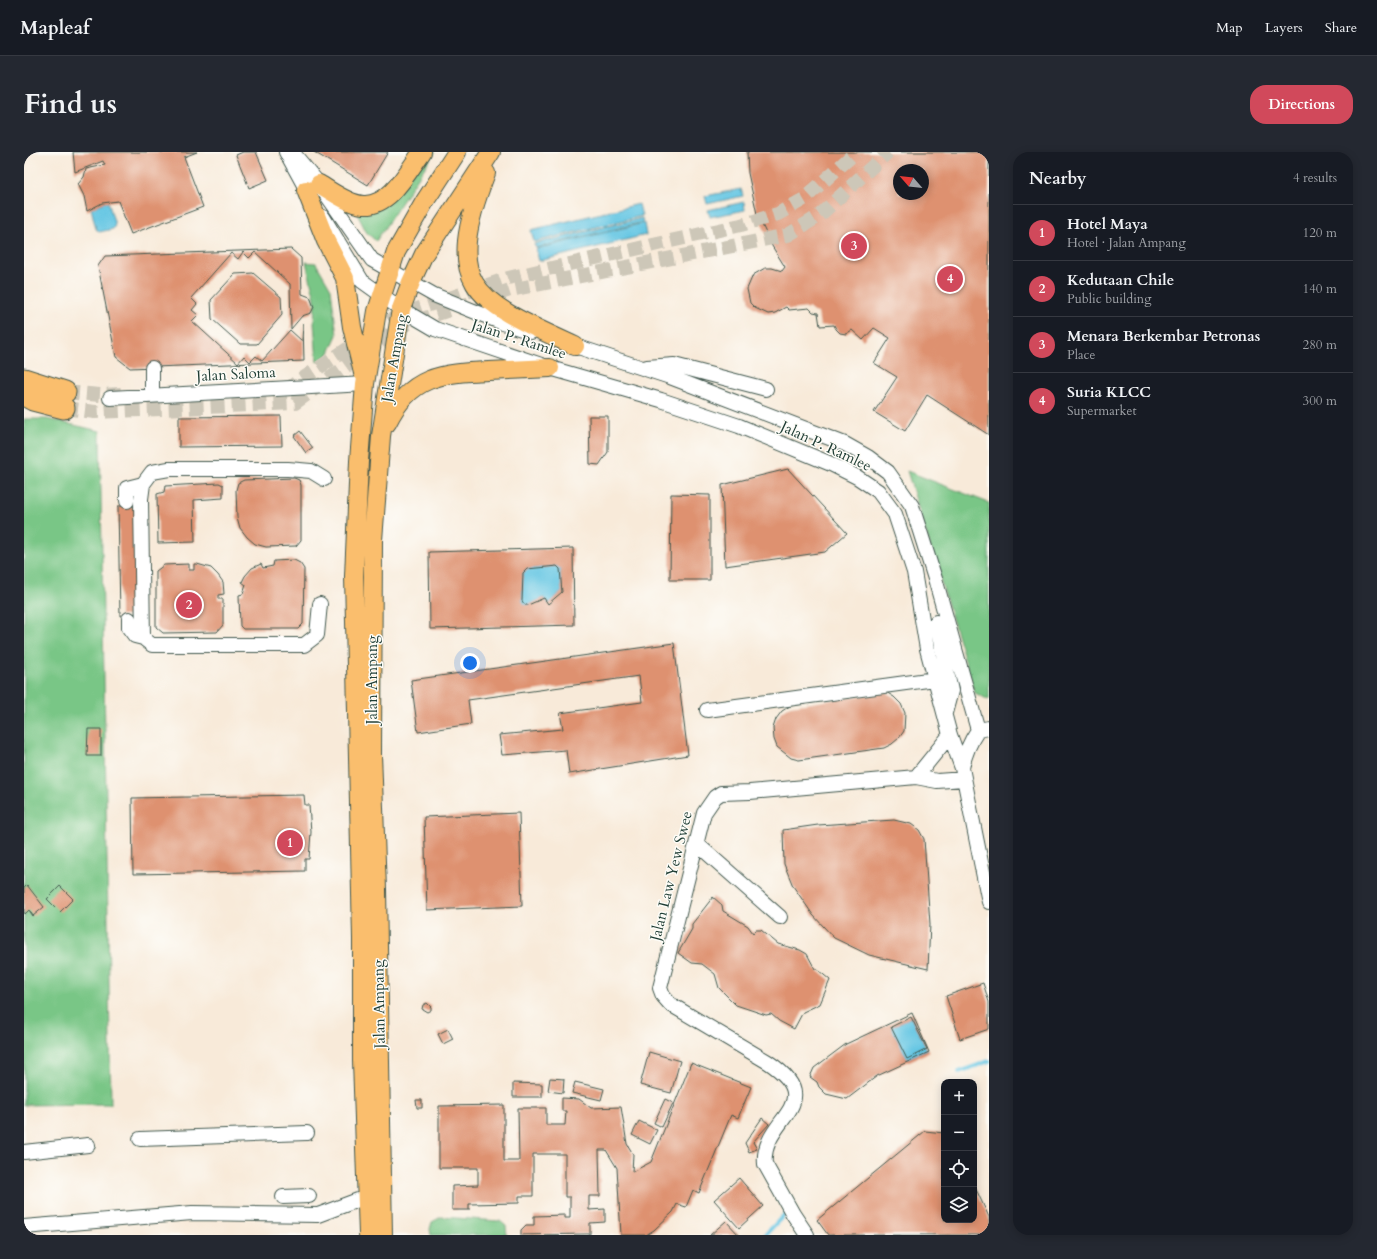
<!DOCTYPE html>
<html lang="en">
<head>
<meta charset="utf-8">
<style>
  :root { --surface:#171b24; --page:#242831; --text:#f1f3f6; --muted:#9ea1a6; --line:#363941; --accent:#d1495b }
  body { margin:0; font-family:Cardo,serif; background:var(--page); color:var(--text) }
  .controls { position:absolute; right:12px; bottom:12px; display:grid; overflow:hidden; border-radius:8px; box-shadow:0 2px 10px #0003 }
  .controls button { width:36px; height:36px; display:grid; place-items:center; padding:0; border:0; border-bottom:1px solid var(--line); background:var(--surface); color:var(--text); font:20px sans-serif }
  .compass { position:absolute; left:869px; top:12px; width:36px; height:36px; border-radius:50%; background:var(--surface); box-shadow:0 2px 10px #0003; rotate:298deg }
  .you { position:absolute; left:446px; top:511px; width:14px; height:14px; margin:-10px; border:3px solid #fff; border-radius:50%; background:#1a73e8; box-shadow:0 0 0 6px #1a73e833 }
  .badge { display:grid; place-items:center; width:26px; height:26px; border-radius:50%; background:var(--accent); color:#fff; font-size:13px; font-weight:700 }
  .pin { position:absolute; translate:-50% -50%; border:2px solid #fff; box-shadow:0 1px 4px #0006 }
  .list { margin:0; padding:0; list-style:none }
  h2 { display:flex; justify-content:space-between; align-items:center; height:52px; margin:0; padding:0 16px; font-size:17px }
  h2 small { font-size:13px; font-weight:400; color:var(--muted) }
  .list li { display:grid; grid-template-columns:26px 1fr auto; gap:12px; align-items:center; box-sizing:border-box; height:56px; padding:0 16px; border-top:1px solid var(--line) }
  .list b { display:block; font-size:15px; white-space:nowrap }
  .list p { margin:0; font-size:13px; white-space:nowrap; color:var(--muted) }
  .list em { font-size:13px; font-style:normal; color:var(--muted) }
  .icon { flex:none; width:22px; height:22px; fill:none; stroke:currentColor; stroke-width:2; stroke-linecap:round; stroke-linejoin:round }
  .map { position:relative; flex:none; width:965px; height:1083px; overflow:hidden; border-radius:16px }
  header { display:flex; align-items:center; gap:24px; box-sizing:border-box; height:56px; padding:0 20px; background:var(--surface); border-bottom:1px solid var(--line) }
  header strong { font-size:19px }
  nav { display:flex; gap:22px; margin-inline-start:auto; font-size:14px }
  .intro { display:flex; align-items:center; justify-content:space-between; box-sizing:border-box; height:96px; padding:0 24px }
  h1 { margin:0; font-size:28px }
  .button { padding:10px 18px; border-radius:16px; background:var(--accent); color:#fff; font-size:14px; font-weight:700 }
  main { display:flex; gap:24px; padding:0 24px }
  aside { flex:1; background:var(--surface); border-radius:16px; box-shadow:0 2px 10px #0003 }
  .map>svg:first-child { display:block }
  .green { fill:#79c686; stroke:#4c825d }
  .water { fill:#65c6e3; stroke:#42828c }
  .lines { fill:none; stroke-linecap:round; stroke-linejoin:round }
  .stream { stroke:#65c6e3; stroke-width:4 }
  .building { fill:#de916f; fill-rule:evenodd }
  .minor-tunnel { stroke:#cdc7b8; stroke-width:14; stroke-dasharray:14 7; stroke-linecap:butt }
  .minor-casing { stroke:#40574d; stroke-width:16 }
  .major-casing { stroke:#40574d; stroke-width:20 }
  .highway-casing { stroke:#40574d; stroke-width:23 }
  .minor { stroke:#fff; stroke-width:14 }
  .major { stroke:#fabe6d; stroke-width:18 }
  .highway { stroke:#fabe6d; stroke-width:21 }
  .labels { text-anchor:middle; dominant-baseline:central; stroke-width:3; stroke-linejoin:round; paint-order:stroke }
  .street-label { font-size:15px; fill:#1f3d34; stroke:#fdfcf7 }
</style>
</head>
<body>
<header>
<strong>Mapleaf</strong>
<nav><a>Map</a><a>Layers</a><a>Share</a></nav>
</header>
<div class="intro"><h1>Find us</h1><a class="button">Directions</a></div>
<main>
<div class="map">
<svg width="965" height="1083" viewBox="0 0 965 1083">
  <rect width="100%" height="100%" fill="#fdfcf7"/>
  <filter id="ink" filterUnits="userSpaceOnUse"><feTurbulence type="fractalNoise" baseFrequency=".025" numOctaves="2"/><feDisplacementMap in="SourceGraphic" scale="8" xChannelSelector="R" yChannelSelector="G"/><feConvolveMatrix kernelMatrix="1 2 1 2 8 2 1 2 1" color-interpolation-filters="sRGB"/></filter>
  <filter id="wash" filterUnits="userSpaceOnUse"><feTurbulence type="fractalNoise" baseFrequency=".012" numOctaves="4" result="noise"/><feDisplacementMap in="SourceGraphic" scale="16" xChannelSelector="R" yChannelSelector="G"/><feGaussianBlur stdDeviation="0.9" result="paint"/><feColorMatrix in="noise" values="0 0 0 0 0 0 0 0 0 0 0 0 0 0 0 0 0 1.4 0 .05"/><feComposite in="paint" operator="in"/></filter>
  <g filter="url(#wash)">
    <rect width="100%" height="100%" fill="#f8ead9"/>
    <!-- green -->
    <path class="green" d="M 404,0 L 411,0 L 352,89 L 343,81 L 332,60 Z
      M 282,110 L 292,111 L 307,137 L 313,183 L 304,203 L 293,210 L 290,171 L 291,147 Z
      M 0,267 L 23,267 L 76,279 L 87,952 L 0,953 Z
      M 883,319 L 965,351 L 965,548 L 951,541 Z
      M 417,1065 L 476,1069 L 482,1074 L 483,1083 L 407,1083 L 406,1077 L 408,1070 Z"/>
    <!-- water -->
    <path class="water" d="M 717,37 L 719,44 L 683,52 L 681,44 Z
      M 84,49 L 91,73 L 89,77 L 75,80 L 72,77 L 67,56 Z
      M 720,50 L 721,58 L 686,65 L 684,58 Z
      M 615,52 L 618,64 L 510,90 L 507,78 Z
      M 618,66 L 619,70 L 512,96 L 510,92 Z
      M 620,71 L 622,83 L 515,109 L 512,97 Z
      M 533,414 L 536,417 L 538,440 L 524,452 L 520,446 L 504,453 L 501,453 L 498,449 L 499,421 L 503,417 Z
      M 887,865 L 903,897 L 883,907 L 867,875 Z"/>
    <g class="lines">
      <!-- stream -->
      <path class="stream" d="M 935,920 L 965,909
        M 741,1083 L 762,1061"/>
    </g>
    <g id="blocks">
      <!-- building -->
      <path class="building" d="M 49,0 L 173,0 L 160,5 L 179,55 L 107,82 L 94,49 L 78,51 L 63,59 L 60,44 L 54,32 L 60,25 L 62,17 L 81,13 L 79,9 L 51,20 Z
        M 219,0 L 232,0 L 244,28 L 225,36 L 212,3 Z
        M 290,0 L 364,0 L 344,33 Z
        M 723,0 L 965,0 L 965,283 L 903,243 L 881,279 L 850,260 L 873,225 L 850,211 L 866,186 L 850,176 L 839,188 L 828,178 L 822,182 L 816,181 L 812,177 L 810,173 L 796,174 L 794,161 L 789,160 L 785,156 L 765,158 L 762,155 L 751,161 L 744,162 L 731,156 L 726,151 L 723,137 L 729,123 L 741,116 L 748,116 L 758,119 L 761,115 L 748,94 L 733,62 L 724,21 ZM 875,18 L 899,18 L 899,42 L 875,42 Z
        M 267,97 L 277,106 L 278,142 L 286,145 L 290,155 L 287,161 L 278,164 L 267,177 L 266,132 L 231,100 L 225,106 L 219,100 L 214,107 L 207,101 L 167,146 L 173,152 L 168,158 L 174,163 L 168,169 L 214,211 L 220,204 L 226,210 L 232,204 L 238,209 L 266,178 L 278,189 L 279,171 L 280,209 L 106,216 L 92,205 L 74,114 L 81,104 Z
        M 229,121 L 257,145 L 258,163 L 233,192 L 216,192 L 188,167 L 187,148 L 211,122 Z
        M 257,264 L 258,294 L 155,295 L 155,265 Z
        M 565,264 L 584,264 L 584,300 L 575,313 L 566,312 Z
        M 276,279 L 289,296 L 282,301 L 270,284 Z
        M 764,317 L 823,381 L 801,400 L 701,414 L 698,333 Z
        M 270,326 L 275,328 L 277,333 L 277,388 L 272,394 L 242,395 L 231,392 L 223,385 L 216,376 L 213,365 L 212,338 L 214,331 L 220,328 Z
        M 195,331 L 199,333 L 199,346 L 170,348 L 171,390 L 134,391 L 133,342 L 140,340 L 141,334 Z
        M 647,342 L 686,343 L 686,428 L 646,428 Z
        M 94,354 L 113,354 L 115,464 L 96,464 Z
        M 549,396 L 550,473 L 406,477 L 405,400 ZM 533,414 L 536,417 L 538,440 L 524,452 L 520,446 L 504,453 L 501,453 L 498,449 L 499,421 L 503,417 Z
        M 270,408 L 276,411 L 280,417 L 279,472 L 274,477 L 219,477 L 216,474 L 215,443 L 219,442 L 222,433 L 218,430 L 221,424 L 228,416 L 237,412 L 239,416 L 249,414 L 250,409 Z
        M 165,412 L 165,418 L 170,418 L 170,412 L 173,412 L 187,416 L 194,423 L 199,430 L 200,442 L 194,443 L 194,447 L 199,447 L 199,473 L 193,480 L 139,481 L 132,475 L 132,419 L 140,413 Z
        M 650,491 L 664,603 L 545,622 L 542,598 L 478,603 L 475,583 L 539,577 L 536,561 L 618,550 L 615,524 L 444,548 L 447,572 L 394,580 L 387,528 Z
        M 862,540 L 870,545 L 877,552 L 881,561 L 880,579 L 875,586 L 868,592 L 860,596 L 775,608 L 767,606 L 753,595 L 750,587 L 749,576 L 752,567 L 758,559 L 766,554 Z
        M 64,577 L 77,577 L 77,604 L 63,604 Z
        M 280,643 L 281,653 L 285,653 L 287,680 L 285,707 L 281,707 L 281,719 L 109,722 L 108,646 Z
        M 495,661 L 498,754 L 403,758 L 400,665 Z
        M 870,668 L 887,672 L 895,678 L 900,687 L 906,772 L 904,817 L 845,803 L 810,786 L 789,763 L 769,734 L 760,712 L 759,678 L 794,673 Z
        M 3,733 L 20,755 L 9,764 L 5,758 L 1,762 L 0,760 L 0,736 Z
        M 36,734 L 49,747 L 36,760 L 23,747 Z
        M 689,745 L 698,753 L 699,759 L 724,774 L 729,781 L 732,778 L 737,778 L 754,792 L 776,798 L 783,802 L 791,817 L 794,818 L 806,828 L 796,852 L 779,860 L 770,877 L 755,869 L 747,862 L 742,863 L 712,853 L 695,836 L 691,822 L 678,812 L 668,811 L 654,801 L 668,777 L 668,772 Z
        M 959,831 L 965,850 L 965,877 L 936,887 L 922,844 Z
        M 403,851 L 407,855 L 407,858 L 403,860 L 398,857 L 399,853 Z
        M 888,861 L 905,900 L 853,924 L 823,947 L 802,942 L 795,935 L 793,930 L 786,925 L 790,916 L 822,892 ZM 887,865 L 903,897 L 883,907 L 867,875 Z
        M 424,877 L 429,887 L 419,892 L 414,882 Z
        M 625,900 L 656,909 L 647,941 L 616,933 Z
        M 667,911 L 727,935 L 714,966 L 707,963 L 675,1041 L 669,1038 L 662,1055 L 653,1052 L 649,1060 L 630,1078 L 622,1083 L 597,1083 L 593,1016 L 582,998 L 575,998 L 576,1044 L 565,1044 L 565,1058 L 581,1057 L 581,1070 L 566,1071 L 566,1082 L 497,1083 L 497,1078 L 502,1073 L 510,1073 L 510,1064 L 541,1063 L 541,1066 L 546,1066 L 546,1045 L 541,1045 L 541,1002 L 509,1002 L 509,1044 L 495,1044 L 495,1051 L 445,1052 L 445,1058 L 428,1058 L 428,1034 L 454,1033 L 454,1016 L 415,1016 L 415,954 L 480,953 L 480,1009 L 495,1009 L 494,956 L 522,956 L 522,973 L 541,973 L 542,959 L 538,959 L 538,946 L 555,947 L 567,956 L 597,955 L 603,992 L 609,1002 L 608,1020 L 627,1010 Z
        M 526,926 L 540,927 L 539,941 L 524,939 Z
        M 551,930 L 580,937 L 577,948 L 548,941 Z
        M 489,931 L 518,932 L 518,945 L 489,945 Z
        M 641,947 L 649,951 L 638,975 L 630,971 Z
        M 392,948 L 398,948 L 398,956 L 393,956 Z
        M 738,966 L 745,972 L 729,990 L 733,997 L 725,1000 L 721,991 Z
        M 615,969 L 633,978 L 626,992 L 608,983 Z
        M 901,979 L 920,981 L 920,1068 L 950,1068 L 950,1033 L 965,1065 L 965,1083 L 804,1083 L 793,1068 Z
        M 715,1026 L 739,1054 L 715,1076 L 690,1048 Z
        M 702,1069 L 715,1083 L 686,1083 Z"/>
    </g>
  </g>
  <g filter="url(#ink)">
    <use href="#blocks" fill-opacity="0" stroke="#40574d" stroke-width="1"/>
    <g class="lines">
      <!-- minor-tunnel -->
      <path class="minor-tunnel" d="M 259,236 L 266,235 L 373,164 L 484,126 L 717,73 L 754,62 L 780,47 L 832,0
        M 41,240 L 77,243 L 99,242
        M 40,256 L 71,260 L 271,251 L 380,173 L 486,138 L 764,83 L 795,64 L 864,0"/>
      <!-- minor casing -->
      <g class="minor-casing">
        <path id="minor" d="M 262,0 L 287,46
          M 270,2 L 295,32 L 348,108 L 410,143 L 479,171 L 507,180
          M 299,65 L 338,129 L 377,157 L 411,177 L 526,216 L 637,248 L 715,274 L 807,312 L 833,325 L 854,339 L 871,362 L 890,420 L 903,497 L 926,583 L 938,616 L 965,750
          M 542,191 L 646,225 L 821,292 L 844,305 L 864,320 L 888,354 L 912,430 L 954,578
          M 623,215 L 650,213 L 742,237
          M 128,244 L 128,216
          M 86,246 L 341,232
          M 103,349 L 103,336 L 119,332
          M 296,452 L 293,483 L 280,493 L 128,493 L 119,486 L 117,347 L 119,332 L 128,320 L 145,317 L 264,317 L 287,319 L 300,327
          M 105,467 L 105,476 L 111,484 L 119,486
          M 912,470 L 927,539 L 921,561
          M 683,558 L 911,527
          M 938,616 C 941,601 945,591 954,578 L 965,576
          M 892,625 L 926,583
          M 673,692 L 756,765
          M 116,987 L 283,981
          M 0,1000 L 64,993
          M 259,1045 L 285,1044
          M 0,1075 L 168,1061 L 294,1063 L 334,1048 L 343,1047
          M 783,1083 L 769,1062 L 741,1012 C 736,967 807,952 744,910 L 646,852 L 639,844 L 636,836 L 680,661 L 691,645 L 697,641 L 726,640 L 892,625 L 913,629 L 940,627"/>
      </g>
      <!-- major casing -->
      <g class="major-casing">
        <path id="major" d="M 462,21 C 417,137 451,148 551,194
          M 295,32 C 307,39 324,52 339,53 C 366,55 384,19 398,0
          M 282,38 L 302,89 L 321,126 L 328,175 L 339,221
          M 363,271 C 386,224 417,221 465,219 C 485,218 506,217 526,216
          M 344,1083 L 338,909 L 338,787 L 330,424 L 335,309 L 341,232 L 353,159 L 372,100 L 401,49 L 433,0
          M 359,1083 L 353,737 L 348,602 L 349,388 L 357,284 L 377,157 L 387,130 L 400,102 L 467,0"/>
      </g>
      <!-- highway casing -->
      <g class="highway-casing">
        <path id="highway" d="M 0,227 L 41,240
          M 0,243 L 9,248 L 40,256"/>
      </g>
      <!-- minor -->
      <use href="#minor" class="minor"/>
      <!-- major -->
      <use href="#major" class="major"/>
      <!-- highway -->
      <use href="#highway" class="highway"/>
    </g>
  </g>
  <g class="labels">
    <!-- street labels -->
    <g class="street-label">
      <text transform="translate(495 187) rotate(18)">Jalan P. Ramlee</text>
      <text transform="translate(370 206) rotate(-80)">Jalan Ampang</text>
      <text transform="translate(212 222) rotate(-3)">Jalan Saloma</text>
      <text transform="translate(802 294) rotate(25)">Jalan P. Ramlee</text>
      <text transform="translate(348 528) rotate(-90)">Jalan Ampang</text>
      <text transform="translate(647 724) rotate(-76)">Jalan Law Yew Swee</text>
      <text transform="translate(355 852) rotate(-91)">Jalan Ampang</text>
    </g>
  </g>
</svg>
<div class="controls">
<button>+</button>
<button>−</button>
<button><svg class="icon" aria-label="locate" viewBox="0 0 24 24"><circle cx="12" cy="12" r="6"/><path d="M12 2v4M12 18v4M2 12h4M18 12h4"/></svg></button>
<button><svg class="icon" aria-label="layers" viewBox="0 0 24 24"><path d="M12 4l9 5-9 5-9-5zM3 14l9 5 9-5"/></svg></button>
</div>
<svg class="compass" viewBox="-18 -18 36 36"><path d="M0-13l5 13h-10z" fill="#e53935"/><path d="M0 13l5-13h-10z" fill="#9ea1a6"/></svg>
<div class="you"></div>
<div class="pin badge" style="left:266px;top:691px">1</div>
<div class="pin badge" style="left:165px;top:453px">2</div>
<div class="pin badge" style="left:830px;top:94px">3</div>
<div class="pin badge" style="left:926px;top:127px">4</div>
</div>
<aside>
<h2>Nearby<small>4 results</small></h2>
<ul class="list">
<li><span class="badge">1</span><div><b>Hotel Maya</b><p>Hotel · Jalan Ampang</p></div><em>120 m</em></li>
<li><span class="badge">2</span><div><b>Kedutaan Chile</b><p>Public building</p></div><em>140 m</em></li>
<li><span class="badge">3</span><div><b>Menara Berkembar Petronas</b><p>Place</p></div><em>280 m</em></li>
<li><span class="badge">4</span><div><b>Suria KLCC</b><p>Supermarket</p></div><em>300 m</em></li>
</ul>
</aside>
</main>
</body>
</html>
